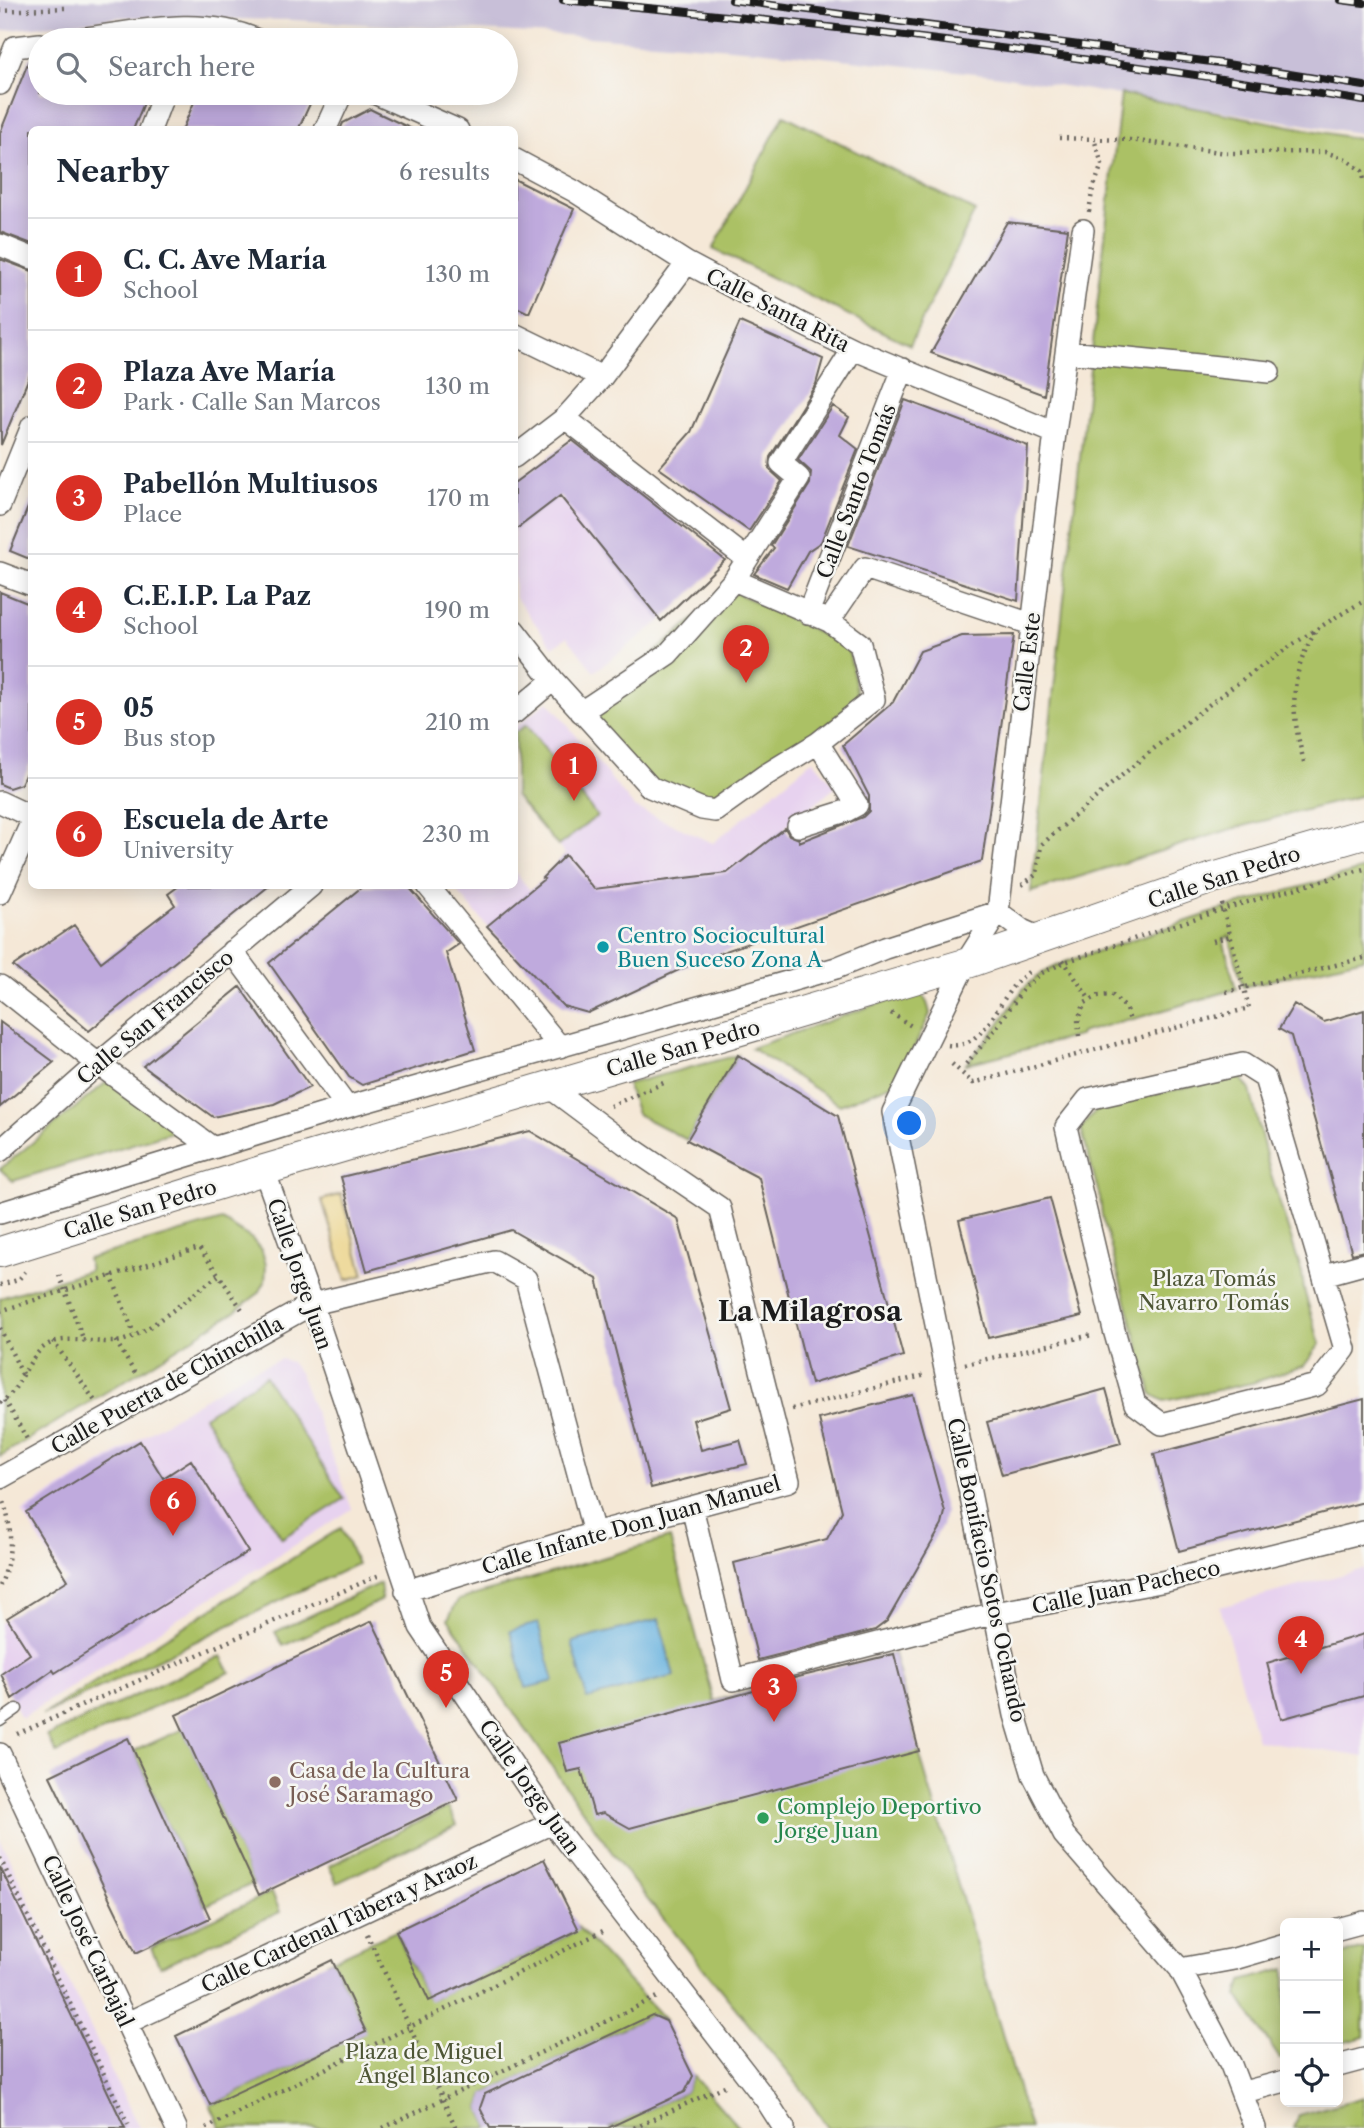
<!DOCTYPE html>
<html lang="en">
<head>
<meta charset="utf-8">
<style>
  :root { --surface:#fff; --page:#f6f6f7; --text:#1f2937; --muted:#747a83; --line:#e0e1e3; --accent:#d93025 }
  body { margin:0; font-family:"Libre Caslon Text",serif; background:var(--page); color:var(--text) }
  .controls { position:absolute; right:21px; bottom:21px; display:grid; overflow:hidden; border-radius:10px; box-shadow:0 4px 18px #0003 }
  .controls button { width:63px; height:63px; display:grid; place-items:center; padding:0; border:0; border-bottom:2px solid var(--line); background:var(--surface); color:var(--text); font:35px sans-serif }
  .you { position:absolute; left:910px; top:1124px; width:24px; height:24px; margin:-18px; border:5px solid #fff; border-radius:50%; background:#1a73e8; box-shadow:0 0 0 10px #1a73e833 }
  .badge { display:grid; place-items:center; width:46px; height:46px; border-radius:50%; background:var(--accent); color:#fff; font-size:23px; font-weight:700 }
  .pin { position:absolute; translate:-50% -58px; filter:drop-shadow(0 2px 4px #0008) }
  .pin::after { content:''; position:absolute; top:37px; width:24px; height:21px; background:inherit; clip-path:polygon(0 0,100% 0,50% 100%) }
  .list { margin:0; padding:0; list-style:none }
  h2 { display:flex; justify-content:space-between; align-items:center; height:91px; margin:0; padding:0 28px; font-size:30px }
  h2 small { font-size:23px; font-weight:400; color:var(--muted) }
  .list li { display:grid; grid-template-columns:46px 1fr auto; gap:21px; align-items:center; box-sizing:border-box; height:112px; padding:0 28px; border-top:2px solid var(--line) }
  .list b { display:block; font-size:26px; white-space:nowrap }
  .list p { margin:0; font-size:23px; white-space:nowrap; color:var(--muted) }
  .list em { font-size:23px; font-style:normal; color:var(--muted) }
  .icon { flex:none; width:38px; height:38px; fill:none; stroke:currentColor; stroke-width:2; stroke-linecap:round; stroke-linejoin:round }
  .map { position:relative; flex:none; width:1364px; height:2128px; overflow:hidden }
  .search { position:absolute; background:var(--surface); box-shadow:0 4px 18px #0003; left:28px; top:28px; width:490px; height:77px; display:flex; align-items:center; gap:18px; box-sizing:border-box; padding:0 24px; border-radius:38px; color:var(--muted); font-size:26px }
  .panel { position:absolute; background:var(--surface); box-shadow:0 4px 18px #0003; left:28px; top:126px; width:490px; height:763px; border-radius:10px }
  .map>svg:first-child { display:block }
  .built { fill:#e7d2ef }
  .industrial { fill:#c8bfd8 }
  .green { fill:#abc165; stroke:#646e40; stroke-width:2 }
  .sand { fill:#eeda9e; stroke:#857b5d; stroke-width:2 }
  .water { fill:#65b0de; stroke:#40667d; stroke-width:2 }
  .building { fill:#bfaadd }
  .lines { fill:none; stroke-linecap:round; stroke-linejoin:round }
  .lane-casing { stroke:#68635d; stroke-width:13 }
  .street-casing { stroke:#68635d; stroke-width:24 }
  .secondary-casing { stroke:#68635d; stroke-width:32 }
  .path { stroke:#68635d; stroke-width:4.5; stroke-dasharray:2 5; stroke-linecap:butt }
  .lane { stroke:#fff; stroke-width:10 }
  .street { stroke:#fff; stroke-width:21 }
  .secondary { stroke:#fff; stroke-width:30 }
  .rail-casing { stroke:#1c1c1c; stroke-width:8 }
  .rail { stroke:#f6f6f2; stroke-width:5; stroke-dasharray:16; stroke-linecap:butt }
  .culture-dot { fill:#0f9aa8; stroke:#f6f6f2; stroke-width:2.5 }
  .education-dot { fill:#8d6e63; stroke:#f6f6f2; stroke-width:2.5 }
  .leisure-dot { fill:#2e9e5b; stroke:#f6f6f2; stroke-width:2.5 }
  .labels { text-anchor:middle; dominant-baseline:central; stroke-width:5; stroke-linejoin:round; paint-order:stroke }
  .street-label { font-size:21px; fill:#1c1c1c; stroke:#f6f6f2 }
  .culture-label { font-size:21px; fill:#0d838f; stroke:#f6f6f2; text-anchor:start }
  .park-label { font-size:21px; fill:#4e5636; stroke:#f6f6f2 }
  .education-label { font-size:21px; fill:#785e54; stroke:#f6f6f2; text-anchor:start }
  .leisure-label { font-size:21px; fill:#27864d; stroke:#f6f6f2; text-anchor:start }
  .district-label { font-size:28px; font-weight:bold; fill:#1c1c1c; stroke:#f6f6f2 }
</style>
</head>
<body>
<div class="map">
<svg width="1364" height="2128" viewBox="0 0 1364 2128">
  <rect width="100%" height="100%" fill="#f6f6f2"/>
  <filter id="ink" filterUnits="userSpaceOnUse"><feTurbulence type="fractalNoise" baseFrequency=".0143" numOctaves="2"/><feDisplacementMap in="SourceGraphic" scale="14" xChannelSelector="R" yChannelSelector="G"/><feConvolveMatrix kernelMatrix="1 2 1 2 8 2 1 2 1" color-interpolation-filters="sRGB"/></filter>
  <filter id="wash" filterUnits="userSpaceOnUse"><feTurbulence type="fractalNoise" baseFrequency=".00686" numOctaves="4" result="noise"/><feDisplacementMap in="SourceGraphic" scale="28" xChannelSelector="R" yChannelSelector="G"/><feGaussianBlur stdDeviation="1.57" result="paint"/><feColorMatrix in="noise" values="0 0 0 0 0 0 0 0 0 0 0 0 0 0 0 0 0 1.4 0 .05"/><feComposite in="paint" operator="in"/></filter>
  <g filter="url(#wash)">
    <rect width="100%" height="100%" fill="#f5e8d7"/>
    <!-- built -->
    <path class="built" d="M 555,500 L 564,501 L 661,621 L 594,672 L 567,637 L 553,647 L 515,597 L 514,524 L 519,528 Z
      M 548,701 L 634,807 L 713,843 L 813,760 L 836,787 L 727,873 L 607,887 L 606,902 L 515,796 L 514,728 Z
      M 515,872 L 530,890 L 487,926 L 453,886 L 514,886 Z
      M 281,1359 L 291,1362 L 300,1374 L 352,1509 L 21,1718 L 0,1673 L 0,1623 L 65,1581 L 22,1512 L 245,1373 Z
      M 1364,1569 L 1364,1757 L 1257,1740 L 1220,1607 Z
      M 0,1839 L 96,2039 L 139,2128 L 0,2128 Z"/>
    <!-- industrial -->
    <path class="industrial" d="M 0,0 L 1364,0 L 1364,134 L 994,75 L 756,50 L 551,34 L 290,20 L 122,17 L 0,31 Z"/>
    <!-- green -->
    <path class="green" d="M 1121,94 L 1364,140 L 1364,795 L 1228,830 L 1031,892 Z
      M 784,115 L 975,211 L 910,345 L 713,249 Z
      M 729,589 L 848,647 L 859,703 L 708,807 L 646,778 L 584,713 Z
      M 526,725 L 597,816 L 558,846 L 515,796 L 515,733 Z
      M 1364,869 L 1364,958 L 1243,987 L 1229,936 L 1223,939 L 1236,989 L 1130,1020 L 1129,1019 L 1080,1033 L 1079,1036 L 966,1064 L 994,1031 L 1024,988 L 1042,973 L 1065,962 L 1223,909 Z
      M 914,991 C 925,994 928,1003 930,1014 L 898,1082 L 840,1105 L 751,1048 Z
      M 738,1055 L 687,1140 L 637,1114 L 627,1084 Z
      M 1239,1075 L 1250,1090 L 1270,1172 L 1302,1273 L 1304,1290 L 1320,1344 L 1304,1366 L 1252,1383 L 1164,1401 L 1152,1394 L 1102,1216 L 1100,1198 L 1081,1128 L 1099,1107 Z
      M 109,1080 L 178,1130 L 13,1181 L 0,1169 Z
      M 222,1220 L 252,1239 L 262,1251 L 266,1265 L 265,1282 L 259,1293 L 234,1312 L 141,1371 L 0,1456 L 0,1298 L 90,1270 L 87,1259 Z
      M 265,1376 L 344,1499 L 282,1538 L 204,1416 Z
      M 341,1528 L 357,1564 L 42,1715 Z
      M 670,1538 L 714,1701 L 894,1654 L 920,1756 L 1030,2128 L 828,2128 L 803,2091 L 630,1878 L 448,1619 L 458,1600 Z
      M 380,1583 L 382,1600 L 283,1646 L 275,1632 Z
      M 221,1656 L 230,1672 L 56,1753 L 47,1736 Z
      M 183,1729 L 254,1883 L 205,1906 L 134,1751 Z
      M 448,1807 L 457,1825 L 337,1883 L 329,1866 Z
      M 272,1892 L 280,1912 L 160,1967 L 151,1948 Z
      M 577,1926 L 666,2021 L 652,2015 L 485,2094 L 480,2108 L 490,2128 L 221,2128 L 209,2102 L 214,2104 L 362,2033 L 364,2028 L 334,1964 L 328,1962 L 400,1929 L 397,1935 L 427,1997 L 432,1999 L 575,1932 Z
      M 1364,1948 L 1364,2037 L 1338,2044 L 1338,1955 Z
      M 1285,1969 L 1285,2058 L 1280,2059 L 1238,1996 L 1242,1981 Z
      M 693,2076 L 739,2128 L 608,2128 L 685,2092 Z
      M 1364,2097 L 1364,2128 L 1293,2128 L 1298,2115 Z"/>
    <!-- sand -->
    <path class="sand" d="M 341,1194 L 364,1275 L 346,1280 L 322,1200 Z"/>
    <!-- water -->
    <path class="water" d="M 659,1619 L 674,1676 L 587,1699 L 572,1642 Z
      M 538,1623 L 554,1681 L 526,1688 L 510,1631 Z"/>
    <g id="blocks">
      <!-- building -->
      <path class="building" d="M 40,57 L 40,93 L 148,93 L 133,130 L 32,130 L 32,244 L 0,232 L 0,133 L 30,58 Z
        M 198,93 L 315,93 L 298,130 L 182,130 Z
        M 370,109 L 376,112 L 414,130 L 340,130 L 343,123 Z
        M 514,179 L 574,209 L 529,313 L 514,306 Z
        M 1007,222 L 1068,229 L 1044,395 L 931,353 Z
        M 0,259 L 32,271 L 32,370 L 1,445 Z
        M 740,322 L 823,359 L 816,384 L 770,457 L 769,469 L 782,481 L 749,531 L 659,468 L 691,432 Z
        M 905,400 L 1028,446 L 1018,601 L 848,546 Z
        M 833,406 L 849,417 L 840,435 L 858,449 L 821,542 L 808,551 L 787,588 L 754,574 L 774,548 L 771,546 L 810,484 L 811,472 L 798,460 Z
        M 572,440 L 725,560 L 661,621 L 560,496 L 514,531 L 514,483 Z
        M 31,500 L 32,500 L 32,560 L 10,551 Z
        M 0,592 L 32,605 L 32,759 L 21,784 L 9,788 L 0,784 Z
        M 1014,635 L 982,861 L 700,960 L 588,1013 L 563,1006 L 487,926 L 544,879 L 542,878 L 565,855 L 594,889 L 727,873 L 785,828 L 789,835 L 799,839 L 799,842 L 863,817 L 869,811 L 869,796 L 843,745 L 893,702 L 920,651 L 962,636 Z
        M 179,886 L 269,886 L 89,1031 L 13,966 L 74,925 L 101,962 L 175,905 L 168,894 Z
        M 363,886 L 408,886 L 459,944 L 446,953 L 475,1050 L 362,1085 L 349,1077 L 269,963 Z
        M 240,987 L 310,1087 L 274,1104 L 213,1117 L 143,1066 Z
        M 1294,1004 L 1324,1022 L 1364,1010 L 1364,1251 L 1352,1254 L 1291,1036 L 1279,1029 Z
        M 0,1022 L 54,1062 L 0,1107 Z
        M 738,1055 L 838,1116 L 903,1356 L 811,1384 L 759,1178 L 687,1140 Z
        M 530,1131 L 678,1219 L 731,1408 L 693,1420 L 701,1450 L 740,1440 L 747,1464 L 651,1488 L 597,1279 L 511,1230 L 367,1271 L 341,1177 Z
        M 1050,1198 L 1082,1316 L 988,1338 L 959,1220 Z
        M 1106,1389 L 1121,1443 L 1002,1475 L 987,1422 Z
        M 913,1395 L 945,1512 L 942,1525 L 887,1621 L 875,1630 L 758,1660 L 734,1563 L 827,1539 L 842,1511 L 819,1419 Z
        M 1364,1399 L 1364,1502 L 1179,1551 L 1154,1454 Z
        M 140,1441 L 163,1478 L 191,1460 L 248,1552 L 55,1673 L 53,1670 L 12,1699 L 1,1674 L 30,1654 L 7,1618 L 68,1580 L 26,1512 Z
        M 372,1621 L 458,1800 L 259,1895 L 176,1715 Z
        M 1364,1634 L 1364,1696 L 1281,1719 L 1267,1663 Z
        M 894,1654 L 919,1751 L 630,1828 L 603,1813 L 594,1815 L 581,1769 L 567,1772 L 559,1743 L 765,1688 L 765,1685 Z
        M 128,1738 L 210,1918 L 136,1953 L 50,1776 Z
        M 544,1859 L 579,1930 L 429,2001 L 396,1931 Z
        M 0,1867 L 88,2050 L 125,2128 L 0,2128 Z
        M 332,1960 L 366,2032 L 210,2105 L 176,2036 Z
        M 652,2015 L 666,2021 L 693,2076 L 685,2092 L 608,2128 L 490,2128 L 480,2108 L 485,2094 Z"/>
    </g>
  </g>
  <g filter="url(#ink)">
    <use href="#blocks" fill-opacity="0" stroke="#68635d" stroke-width="2"/>
    <g class="lines">
      <!-- lane casing -->
      <g class="lane-casing">
        <path id="lane" d="M 0,1721 L 17,1709"/>
      </g>
      <!-- street casing -->
      <g class="street-casing">
        <path id="street" d="M 72,40 C 131,33 200,14 257,40
          M 0,84 L 15,47 L 40,44
          M 374,93 L 458,130
          M 150,130 L 164,93
          M 325,130 L 342,93
          M 514,159 L 574,191 L 687,263 L 802,324 L 853,349 L 1055,433
          M 1083,230 L 1055,433 L 998,912 L 965,964 L 893,1112 L 1015,1715 L 1033,1775 L 1064,1835 L 1180,1969 L 1231,2065 L 1255,2128
          M 0,245 L 32,258
          M 514,334 L 602,377
          M 1068,352 L 1269,372
          M 565,418 L 747,559
          M 514,457 L 565,418 L 602,377 L 687,263
          M 0,505 L 32,426
          M 0,573 L 32,585
          M 734,580 L 829,621 L 860,644 L 874,699 L 818,743 L 857,805 L 846,811 L 798,826
          M 808,613 L 903,369
          M 829,621 L 865,568 L 1031,624
          M 514,630 L 553,680 L 650,787 L 702,809 L 715,811 L 764,776 L 818,743
          M 581,712 L 668,654 L 734,580 L 799,478 L 781,463 L 853,349
          M 514,713 L 553,680
          M 0,802 L 32,817
          M 428,886 L 560,1047
          M 0,893 L 32,821
          M 232,951 L 347,1107
          M 0,986 L 98,1064 L 213,1148
          M 1243,1064 L 1265,1078 L 1345,1349 L 1317,1385 L 1162,1424 L 1135,1404 L 1114,1330 L 1066,1127 L 1088,1099 Z
          M 0,1151 L 98,1064 L 311,886
          M 264,1170 L 312,1304 L 420,1627 L 552,1823 L 766,2100 L 784,2128
          M 0,1213 L 347,1107 L 836,968 L 885,948 L 998,912 L 1022,930 L 1040,938
          M 1324,1275 L 1364,1264
          M 0,1478 L 312,1304 L 494,1261 L 526,1279 L 594,1533
          M 692,1507 L 733,1680 L 995,1613 L 1166,1581 L 1364,1532
          M 406,1591 L 594,1533 L 789,1481 L 720,1208 L 624,1143 L 549,1087
          M 0,1754 L 176,2128
          M 1338,1929 L 1364,1922
          M 1180,1969 L 1234,1959 L 1285,1944
          M 127,2023 L 552,1823
          M 1338,2066 L 1364,2059
          M 1244,2092 L 1285,2081"/>
      </g>
      <!-- secondary casing -->
      <g class="secondary-casing">
        <path id="secondary" d="M 0,1252 L 264,1170 L 965,964 L 1213,878 L 1364,834"/>
      </g>
      <!-- path -->
      <path class="path" d="M 0,11 L 65,8
        M 1059,138 L 1130,140 L 1227,153 L 1325,152 L 1346,159 L 1362,171 L 1364,179
        M 1089,212 L 1092,192 L 1102,164 L 1094,139
        M 1304,762 C 1291,712 1288,678 1315,632
        M 1022,885 L 1037,874 L 1041,845 C 1142,757 1246,667 1364,601
        M 1213,941 L 1230,936
        M 1063,960 L 1090,1000
        M 1226,992 L 1364,958
        M 891,1013 L 913,1027
        M 1079,1036 L 1078,1019 L 1085,1003 L 1098,996 L 1112,995 L 1125,1007 L 1130,1020
        M 948,1045 C 982,1050 996,1007 1014,985 C 1019,980 1025,975 1031,970
        M 952,1064 L 973,1083 L 1249,1008 L 1221,900
        M 966,1064 L 994,1031 L 1024,988 L 1042,973 L 1065,962 L 1223,909 L 1364,869
        M 610,1106 L 666,1082
        M 59,1275 L 84,1341
        M 111,1275 L 134,1334
        M 0,1285 L 18,1280 L 25,1272
        M 0,1311 L 199,1248 L 219,1275
        M 0,1328 L 23,1376
        M 53,1341 L 95,1401
        M 116,1341 L 137,1377
        M 965,1364 L 1092,1335
        M 5,1400 L 27,1439
        M 0,1403 C 23,1389 26,1354 51,1343 C 68,1335 100,1345 121,1341 C 145,1336 196,1291 219,1275 L 243,1311
        M 792,1409 L 926,1375
        M 0,1586 C 12,1558 14,1527 2,1499
        M 17,1734 L 382,1574
        M 0,1858 L 130,2128
        M 367,1934 L 456,2128
        M 206,2128 L 607,1929
        M 383,2128 L 659,1996
        M 634,2128 L 727,2085"/>
      <!-- lane -->
      <use href="#lane" class="lane"/>
      <!-- street -->
      <use href="#street" class="street"/>
      <!-- secondary -->
      <use href="#secondary" class="secondary"/>
      <!-- rail casing -->
      <g class="rail-casing">
        <path id="rail" d="M 563,0 C 831,24 1098,58 1364,101
          M 732,0 L 1227,64 L 1364,86
          M 1341,0 L 1364,3"/>
      </g>
      <!-- rail -->
      <use href="#rail" class="rail"/>
    </g>
  </g>
  <!-- markers -->
  <circle class="culture-dot" cx="603" cy="947" r="7"/>
  <circle class="education-dot" cx="275" cy="1782" r="7"/>
  <circle class="leisure-dot" cx="763" cy="1818" r="7"/>
  <g class="labels">
    <!-- street labels -->
    <g class="street-label">
      <text transform="translate(778 310) rotate(27)">Calle Santa Rita</text>
      <text transform="translate(856 491) rotate(-69)">Calle Santo Tomás</text>
      <text transform="translate(1027 662) rotate(-83)">Calle Este</text>
      <text transform="translate(1224 877) rotate(-18)">Calle San Pedro</text>
      <text transform="translate(155 1017) rotate(-40)">Calle San Francisco</text>
      <text transform="translate(683 1048) rotate(-16)">Calle San Pedro</text>
      <text transform="translate(140 1209) rotate(-17)">Calle San Pedro</text>
      <text transform="translate(300 1274) rotate(71)">Calle Jorge Juan</text>
      <text transform="translate(167 1385) rotate(-29)">Calle Puerta de Chinchilla</text>
      <text transform="translate(631 1525) rotate(-16)">Calle Infante Don Juan Manuel</text>
      <text transform="translate(987 1570) rotate(78)">Calle Bonifacio Sotos Ochando</text>
      <text transform="translate(1126 1587) rotate(-12)">Calle Juan Pacheco</text>
      <text transform="translate(530 1787) rotate(55)">Calle Jorge Juan</text>
      <text transform="translate(339 1923) rotate(-25)">Calle Cardenal Tabera y Araoz</text>
      <text transform="translate(88 1941) rotate(65)">Calle José Carbajal</text>
    </g>
    <!-- culture labels -->
    <g class="culture-label">
      <text x="617" y="935">Centro Sociocultural<tspan x="617" dy="24">Buen Suceso Zona A</tspan></text>
    </g>
    <!-- park labels -->
    <g class="park-label">
      <text x="1214" y="1278">Plaza Tomás<tspan x="1214" dy="24">Navarro Tomás</tspan></text>
      <text x="424" y="2051">Plaza de Miguel<tspan x="424" dy="24">Ángel Blanco</tspan></text>
    </g>
    <!-- education labels -->
    <g class="education-label">
      <text x="289" y="1770">Casa de la Cultura<tspan x="289" dy="24">José Saramago</tspan></text>
    </g>
    <!-- leisure labels -->
    <g class="leisure-label">
      <text x="777" y="1806">Complejo Deportivo<tspan x="777" dy="24">Jorge Juan</tspan></text>
    </g>
    <!-- district labels -->
    <g class="district-label">
      <text x="810" y="1311">La Milagrosa</text>
    </g>
  </g>
</svg>
<div class="controls">
<button>+</button>
<button>−</button>
<button><svg class="icon" aria-label="locate" viewBox="0 0 24 24"><circle cx="12" cy="12" r="6"/><path d="M12 2v4M12 18v4M2 12h4M18 12h4"/></svg></button>
</div>
<div class="you"></div>
<div class="pin badge" style="left:574px;top:801px">1</div>
<div class="pin badge" style="left:746px;top:683px">2</div>
<div class="pin badge" style="left:774px;top:1722px">3</div>
<div class="pin badge" style="left:1301px;top:1674px">4</div>
<div class="pin badge" style="left:446px;top:1708px">5</div>
<div class="pin badge" style="left:173px;top:1536px">6</div>
<div class="search"><svg class="icon" aria-label="search" viewBox="0 0 24 24"><circle cx="10" cy="10" r="6"/><path d="M15 15l6 6"/></svg>Search here</div>
<section class="panel">
<h2>Nearby<small>6 results</small></h2>
<ul class="list">
<li><span class="badge">1</span><div><b>C. C. Ave María</b><p>School</p></div><em>130 m</em></li>
<li><span class="badge">2</span><div><b>Plaza Ave María</b><p>Park · Calle San Marcos</p></div><em>130 m</em></li>
<li><span class="badge">3</span><div><b>Pabellón Multiusos</b><p>Place</p></div><em>170 m</em></li>
<li><span class="badge">4</span><div><b>C.E.I.P. La Paz</b><p>School</p></div><em>190 m</em></li>
<li><span class="badge">5</span><div><b>05</b><p>Bus stop</p></div><em>210 m</em></li>
<li><span class="badge">6</span><div><b>Escuela de Arte</b><p>University</p></div><em>230 m</em></li>
</ul>
</section>
</div>
</body>
</html>
